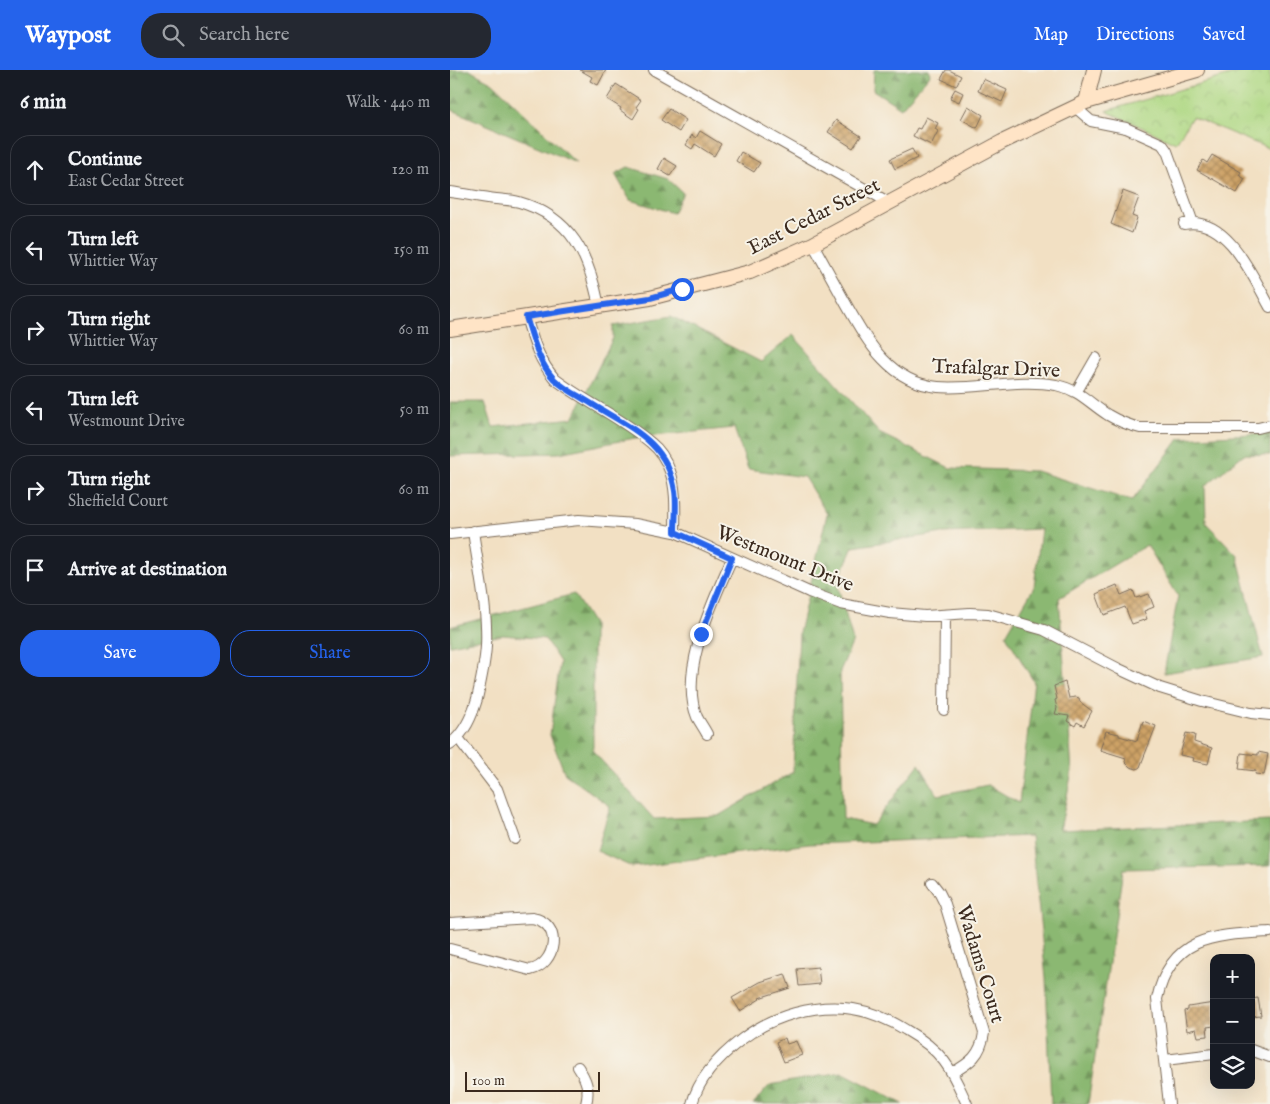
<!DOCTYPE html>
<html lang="en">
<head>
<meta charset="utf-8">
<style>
  :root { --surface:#171b24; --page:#242831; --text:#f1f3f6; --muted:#9ea1a6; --line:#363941; --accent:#2563eb }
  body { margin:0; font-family:"IM FELL English",serif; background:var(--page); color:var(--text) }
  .controls { position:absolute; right:15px; bottom:15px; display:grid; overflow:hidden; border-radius:10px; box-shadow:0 5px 20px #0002 }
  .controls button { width:45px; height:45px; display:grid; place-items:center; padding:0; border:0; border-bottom:1px solid var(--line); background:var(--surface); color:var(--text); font:25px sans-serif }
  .scale { position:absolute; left:15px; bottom:12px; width:135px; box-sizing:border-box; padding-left:5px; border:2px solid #3b2a1e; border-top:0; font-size:14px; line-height:18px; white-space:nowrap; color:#3b2a1e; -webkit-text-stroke:4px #f7f3e8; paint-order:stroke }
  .stop { position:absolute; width:15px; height:15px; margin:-11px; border:4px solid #2563eb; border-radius:50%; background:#fff }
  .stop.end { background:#2563eb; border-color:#fff; box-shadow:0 1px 5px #0008 }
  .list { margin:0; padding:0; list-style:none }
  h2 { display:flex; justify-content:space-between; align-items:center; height:65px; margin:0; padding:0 20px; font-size:21px }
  h2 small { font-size:16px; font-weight:400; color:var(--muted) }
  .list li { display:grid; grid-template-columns:32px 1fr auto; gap:15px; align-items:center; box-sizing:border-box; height:70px; margin:0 10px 10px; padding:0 10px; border:1px solid var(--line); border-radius:20px }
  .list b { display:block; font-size:19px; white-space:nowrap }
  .list p { margin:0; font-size:16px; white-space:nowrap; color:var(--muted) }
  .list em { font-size:16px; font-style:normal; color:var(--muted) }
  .actions { display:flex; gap:10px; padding:15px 20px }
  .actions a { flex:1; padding:11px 0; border:1px solid var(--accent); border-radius:20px; text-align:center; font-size:18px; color:var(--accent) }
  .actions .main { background:var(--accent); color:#fff }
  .icon { flex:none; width:28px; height:28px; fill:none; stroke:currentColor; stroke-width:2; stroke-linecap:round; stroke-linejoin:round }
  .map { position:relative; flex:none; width:820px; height:1034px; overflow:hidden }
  header { display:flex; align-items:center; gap:30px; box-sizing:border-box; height:70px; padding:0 25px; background:var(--accent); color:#fff }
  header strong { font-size:24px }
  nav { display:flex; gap:28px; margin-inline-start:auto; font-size:18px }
  .search { width:350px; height:45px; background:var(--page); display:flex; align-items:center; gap:12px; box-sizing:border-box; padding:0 18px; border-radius:20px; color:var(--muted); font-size:19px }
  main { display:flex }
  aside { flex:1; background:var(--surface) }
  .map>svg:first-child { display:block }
  .forest { fill:url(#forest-firs); stroke:#637148; fill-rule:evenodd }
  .park { fill:url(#park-crowns); stroke:#758151 }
  .building { fill:url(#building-cross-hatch) }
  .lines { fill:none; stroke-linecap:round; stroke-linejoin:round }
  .street-casing { stroke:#7b6a58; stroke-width:12 }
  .secondary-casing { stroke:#7b6a58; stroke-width:16 }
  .street { stroke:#fff; stroke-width:10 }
  .secondary { stroke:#ffe4c6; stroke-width:14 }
  .route { stroke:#2563eb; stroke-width:6 }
  .labels { text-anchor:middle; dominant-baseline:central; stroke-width:4; stroke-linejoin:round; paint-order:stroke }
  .street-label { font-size:20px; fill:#3b2a1e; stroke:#f7f3e8 }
</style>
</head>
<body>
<header>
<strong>Waypost</strong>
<div class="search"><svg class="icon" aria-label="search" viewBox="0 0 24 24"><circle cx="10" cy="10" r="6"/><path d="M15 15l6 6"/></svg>Search here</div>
<nav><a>Map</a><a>Directions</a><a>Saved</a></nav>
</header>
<main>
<aside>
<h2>6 min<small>Walk · 440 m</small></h2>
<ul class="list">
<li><svg class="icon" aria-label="ahead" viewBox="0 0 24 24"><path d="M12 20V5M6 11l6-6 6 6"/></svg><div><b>Continue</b><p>East Cedar Street</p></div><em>120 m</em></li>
<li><svg class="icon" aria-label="left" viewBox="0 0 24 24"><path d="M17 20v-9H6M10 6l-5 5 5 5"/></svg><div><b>Turn left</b><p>Whittier Way</p></div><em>150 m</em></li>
<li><svg class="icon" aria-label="right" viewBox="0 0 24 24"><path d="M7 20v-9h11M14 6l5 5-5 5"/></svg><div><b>Turn right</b><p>Whittier Way</p></div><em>60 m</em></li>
<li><svg class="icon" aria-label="left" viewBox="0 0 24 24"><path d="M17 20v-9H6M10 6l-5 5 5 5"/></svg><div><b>Turn left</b><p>Westmount Drive</p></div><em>50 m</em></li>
<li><svg class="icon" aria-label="right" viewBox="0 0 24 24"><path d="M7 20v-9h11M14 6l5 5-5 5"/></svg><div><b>Turn right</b><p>Sheffield Court</p></div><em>60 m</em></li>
<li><svg class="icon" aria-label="arrive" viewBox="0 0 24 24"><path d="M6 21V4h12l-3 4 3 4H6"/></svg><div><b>Arrive at destination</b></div></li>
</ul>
<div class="actions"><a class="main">Save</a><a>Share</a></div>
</aside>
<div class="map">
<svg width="820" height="1034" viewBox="0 0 820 1034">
  <defs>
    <pattern id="forest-firs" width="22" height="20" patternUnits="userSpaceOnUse" patternTransform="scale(1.25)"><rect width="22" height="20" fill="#8bb872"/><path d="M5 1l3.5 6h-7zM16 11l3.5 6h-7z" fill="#73965d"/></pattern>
    <pattern id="park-crowns" width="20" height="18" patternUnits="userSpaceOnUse" patternTransform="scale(1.25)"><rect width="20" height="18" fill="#afd884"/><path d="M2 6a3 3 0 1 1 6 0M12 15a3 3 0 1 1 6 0" fill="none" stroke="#97ba72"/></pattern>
    <pattern id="building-cross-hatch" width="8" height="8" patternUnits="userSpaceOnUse" patternTransform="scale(1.25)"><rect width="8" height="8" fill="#cda266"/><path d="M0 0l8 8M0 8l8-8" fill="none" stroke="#a88453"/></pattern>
  </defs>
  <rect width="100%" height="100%" fill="#f7f3e8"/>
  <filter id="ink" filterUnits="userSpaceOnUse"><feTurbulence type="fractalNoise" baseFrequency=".02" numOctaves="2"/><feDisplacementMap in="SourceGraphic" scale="10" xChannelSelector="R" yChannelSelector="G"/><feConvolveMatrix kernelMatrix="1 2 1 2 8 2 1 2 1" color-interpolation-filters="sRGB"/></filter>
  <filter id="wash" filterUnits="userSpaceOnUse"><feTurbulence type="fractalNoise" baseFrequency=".0096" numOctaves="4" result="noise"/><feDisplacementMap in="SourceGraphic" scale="20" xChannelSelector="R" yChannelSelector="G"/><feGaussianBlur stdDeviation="1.12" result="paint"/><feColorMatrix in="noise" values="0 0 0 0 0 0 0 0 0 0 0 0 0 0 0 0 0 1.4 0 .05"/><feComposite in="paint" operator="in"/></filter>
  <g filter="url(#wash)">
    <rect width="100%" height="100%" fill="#f2e0c3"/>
    <!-- forest -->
    <path class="forest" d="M 0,0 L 19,0 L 43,13 L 126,93 L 0,39 Z
      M 424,0 L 479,0 L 480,5 L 451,38 L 423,20 Z
      M 178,97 L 218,109 L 233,123 L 223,143 L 180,130 L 165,104 Z
      M 221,246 L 311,292 L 343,265 L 429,363 L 500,398 L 586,401 L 682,431 L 730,368 L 820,363 L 820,385 L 794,384 L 755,416 L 756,453 L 787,485 L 813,587 L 714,603 L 728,526 L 697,475 L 609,528 L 622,701 L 610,760 L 820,751 L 820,796 L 673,799 L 638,1034 L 601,1034 L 596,908 L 581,766 L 359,774 L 182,797 L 147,781 L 160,736 L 115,704 L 100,665 L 110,592 L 95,569 L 53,565 L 0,575 L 0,557 L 124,524 L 143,554 L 143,681 L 204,749 L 268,746 L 343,702 L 349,563 L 377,444 L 354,407 L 298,399 L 284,358 L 185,368 L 109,383 L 0,386 L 0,332 L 35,332 L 43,357 L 123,348 L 163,268 L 163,256 ZM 591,459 L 584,517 L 556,565 L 584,612 L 569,733 L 538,715 L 488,725 L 469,694 L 423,755 L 393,749 L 390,601 L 403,571 L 387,513 L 403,477 L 493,463 Z
      M 392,1002 L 453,1034 L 303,1034 L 320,1015 Z"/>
    <!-- park -->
    <path class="park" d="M 797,0 L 820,0 L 820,79 L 742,47 L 726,73 L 656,41 Z"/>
    <g id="blocks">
      <!-- building -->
      <path class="building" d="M 130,0 L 156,0 L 148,15 L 140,11 L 142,7 Z
        M 496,0 L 499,0 L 511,6 L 506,16 L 491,9 Z
        M 533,9 L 557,20 L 552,32 L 528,21 Z
        M 166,14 L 191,30 L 186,37 L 189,39 L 183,49 L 170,40 L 171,38 L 157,29 Z
        M 505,19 L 513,23 L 509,32 L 500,28 Z
        M 518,36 L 533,45 L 527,58 L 511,49 Z
        M 219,39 L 236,50 L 229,62 L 211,50 Z
        M 476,47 L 488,53 L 485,59 L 488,61 L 481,75 L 463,66 L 467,58 L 470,59 Z
        M 386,50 L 411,66 L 403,78 L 378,62 Z
        M 250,61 L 271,74 L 264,86 L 245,74 L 242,79 L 236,75 L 242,65 L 246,68 Z
        M 462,79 L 467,88 L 445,99 L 440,89 Z
        M 291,82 L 310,93 L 304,102 L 286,91 Z
        M 762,85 L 791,102 L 789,105 L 795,109 L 787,123 L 747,100 L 753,90 L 757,93 Z
        M 214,88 L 227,96 L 220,106 L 208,99 Z
        M 673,121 L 689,127 L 682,146 L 687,148 L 682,163 L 661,154 Z
        M 667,515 L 671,525 L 683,520 L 686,528 L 699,524 L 704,537 L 694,541 L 697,549 L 682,554 L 675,537 L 654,545 L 646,524 Z
        M 615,612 L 619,628 L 626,627 L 629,628 L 630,632 L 642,641 L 634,656 L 627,652 L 625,656 L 617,651 L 619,646 L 605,644 L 607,638 L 605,630 L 607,629 L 604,616 Z
        M 693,651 L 706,656 L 690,697 L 687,699 L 680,697 L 675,692 L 676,688 L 650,680 L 656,661 L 669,664 L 669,666 L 687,671 Z
        M 736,663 L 745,665 L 744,672 L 762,678 L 758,694 L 743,691 L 744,688 L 730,685 Z
        M 808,682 L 818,684 L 814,705 L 805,704 L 806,701 L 789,699 L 791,683 L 808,685 Z
        M 368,897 L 370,914 L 349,916 L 347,899 Z
        M 335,904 L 340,918 L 309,928 L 310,929 L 290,941 L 282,928 L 310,912 Z
        M 808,928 L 811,946 L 801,947 L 801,929 Z
        M 764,933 L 764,956 L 757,957 L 758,966 L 748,967 L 746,959 L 737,961 L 734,941 L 738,940 L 738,937 Z
        M 335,968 L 337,974 L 346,971 L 352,985 L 334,992 L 326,972 Z"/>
    </g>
  </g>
  <g filter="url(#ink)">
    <use href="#blocks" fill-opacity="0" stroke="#7b6a58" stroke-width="1"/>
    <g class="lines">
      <!-- street casing -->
      <g class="street-casing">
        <path id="street" d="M 204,0 L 438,132
          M 625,37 L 641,51 L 676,58 L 712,74 L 717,81 L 743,153
          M 0,122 C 15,124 31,127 46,129 C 54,130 62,130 69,132 C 122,147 139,186 149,236
          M 734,154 C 777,145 803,207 820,237
          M 363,174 C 374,194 385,214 396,234 C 417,271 440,313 488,317 C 527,320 567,308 606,315 C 630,320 639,333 658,345 C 668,351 678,355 690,358 L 808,358 L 820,355
          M 76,247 C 83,270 89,291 105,309 C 135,332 172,348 201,373 C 210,380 216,390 220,401 C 227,421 225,442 225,462
          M 627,321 L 646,288
          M 0,464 L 129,450 L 185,454 L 225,462 L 359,522 L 391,534 L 440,543 L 475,546 L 520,543 L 538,544 L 594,560 L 669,599 L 710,618 L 752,631 L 801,643 L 820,645
          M 494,640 L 495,545
          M 257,664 C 254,658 250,653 247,647 C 228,601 264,530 282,488
          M 8,668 L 47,719 L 65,769
          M 0,674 C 15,663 22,646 27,629 C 31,611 35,594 36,576 C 38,538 28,498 23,461
          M 482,813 L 489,822 L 495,834 L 534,963 C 531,985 520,993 502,1003
          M 0,853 L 82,848 C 114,853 106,895 80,900 L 0,879
          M 801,980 L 820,987
          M 715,990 L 764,984
          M 128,997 C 136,1009 140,1019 136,1034
          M 242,1034 C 249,1007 271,985 292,969 C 322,946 366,933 403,939 C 422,942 440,950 456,960 C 470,968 484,978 494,991 C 504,1004 510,1019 517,1034
          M 719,1034 L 707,929 C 721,865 765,865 820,862"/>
      </g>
      <!-- secondary casing -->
      <g class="secondary-casing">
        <path id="secondary" d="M 636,32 L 644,0
          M 0,259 L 200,228 L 300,202 L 363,174 L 552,72 L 636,32 L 747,0"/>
      </g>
      <!-- street -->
      <use href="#street" class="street"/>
      <!-- secondary -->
      <use href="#secondary" class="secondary"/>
    </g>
  </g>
  <g class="lines" filter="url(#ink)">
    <!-- route -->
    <path class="route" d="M 232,219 L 200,228 L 76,247 C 83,268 88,292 104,309 C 114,319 129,326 142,334 C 180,358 217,371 225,421 C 227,434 225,449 225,462 L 282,488 L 251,564"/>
  </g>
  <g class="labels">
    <!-- street labels -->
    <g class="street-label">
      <text transform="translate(364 147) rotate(-27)">East Cedar Street</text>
      <text transform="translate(546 299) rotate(2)">Trafalgar Drive</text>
      <text transform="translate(335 489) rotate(22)">Westmount Drive</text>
      <text transform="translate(530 894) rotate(73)">Wadams Court</text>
    </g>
  </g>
</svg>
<div class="controls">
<button>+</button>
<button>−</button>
<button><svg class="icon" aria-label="layers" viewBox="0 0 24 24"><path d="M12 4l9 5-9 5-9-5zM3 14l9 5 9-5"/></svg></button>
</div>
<div class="scale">100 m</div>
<div class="stop" style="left:232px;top:219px"></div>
<div class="stop end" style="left:251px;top:564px"></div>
</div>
</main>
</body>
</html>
